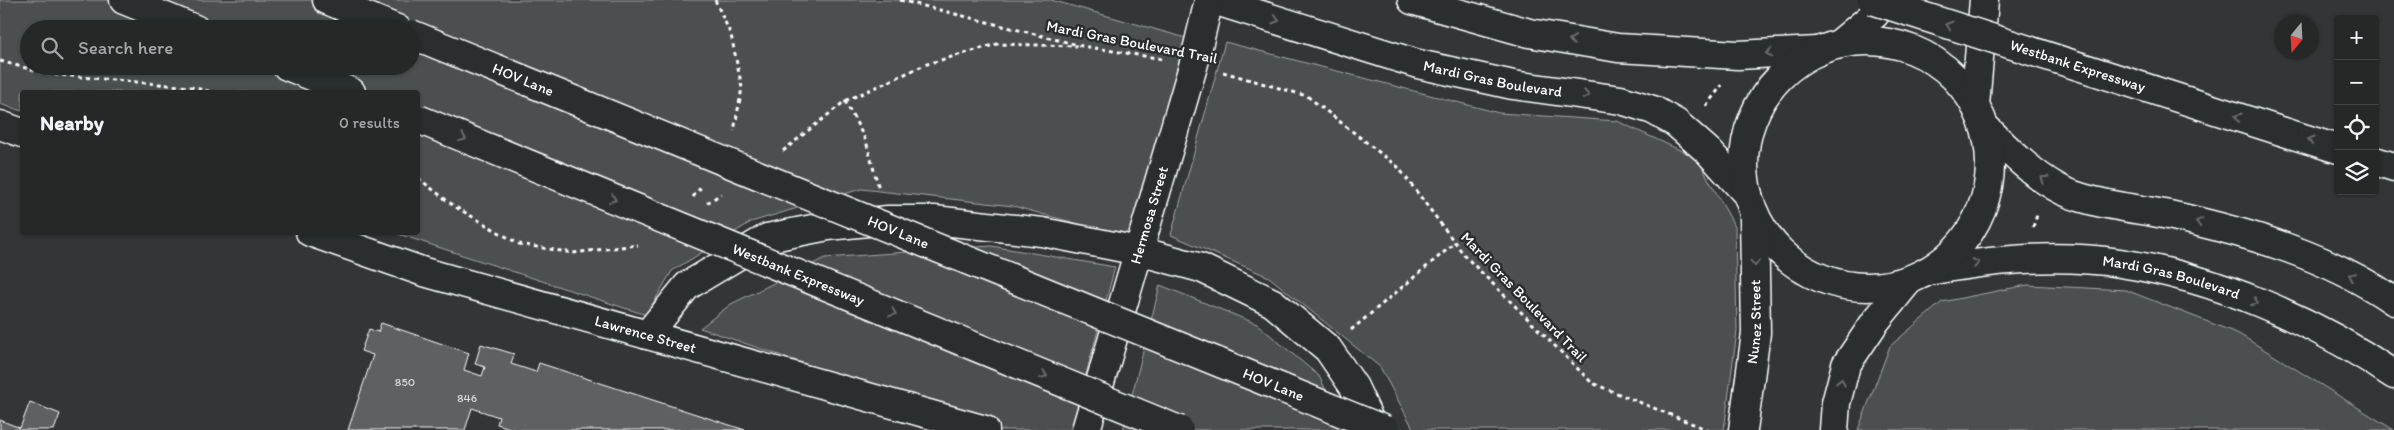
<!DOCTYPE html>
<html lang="en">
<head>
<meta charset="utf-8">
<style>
  :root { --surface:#262828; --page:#323434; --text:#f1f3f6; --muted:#a4a6a8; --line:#424445 }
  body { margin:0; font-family:Itim,sans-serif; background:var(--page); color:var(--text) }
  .controls { position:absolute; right:15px; top:15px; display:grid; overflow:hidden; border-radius:5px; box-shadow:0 1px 4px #0004 }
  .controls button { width:45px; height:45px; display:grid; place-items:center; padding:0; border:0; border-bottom:1px solid var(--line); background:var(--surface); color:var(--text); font:25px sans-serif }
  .compass { position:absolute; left:2274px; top:15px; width:45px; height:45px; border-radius:50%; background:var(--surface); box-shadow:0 1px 4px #0004; rotate:198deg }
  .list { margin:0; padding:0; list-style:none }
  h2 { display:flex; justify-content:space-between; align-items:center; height:65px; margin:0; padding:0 20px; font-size:21px }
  h2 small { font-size:16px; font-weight:400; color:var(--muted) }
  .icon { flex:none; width:28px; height:28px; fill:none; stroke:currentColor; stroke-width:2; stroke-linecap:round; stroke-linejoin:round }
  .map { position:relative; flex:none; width:2394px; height:430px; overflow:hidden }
  .search { position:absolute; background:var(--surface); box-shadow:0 1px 4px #0004; left:20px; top:20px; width:400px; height:55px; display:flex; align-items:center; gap:12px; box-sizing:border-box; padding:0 18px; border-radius:28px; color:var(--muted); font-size:19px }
  .panel { position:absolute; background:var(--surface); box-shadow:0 1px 4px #0004; left:20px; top:90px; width:400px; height:145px; border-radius:5px }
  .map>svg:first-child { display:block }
  .green { fill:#4c4f50; stroke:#a6a7a8; fill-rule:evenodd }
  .building { fill:#5f6162; stroke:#fff }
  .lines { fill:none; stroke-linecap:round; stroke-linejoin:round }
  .minor-casing { stroke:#fff; stroke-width:31 }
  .major-casing { stroke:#fff; stroke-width:31 }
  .highway-casing { stroke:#fff; stroke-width:31 }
  .path { stroke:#fff; stroke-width:3; stroke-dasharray:4 4; stroke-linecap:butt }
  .minor { stroke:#2a2d2e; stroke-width:28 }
  .major { stroke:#2a2d2e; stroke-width:28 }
  .highway { stroke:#2a2d2e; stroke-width:28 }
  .highway-bridge-casing { stroke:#fff; stroke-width:31; stroke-linecap:butt }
  .highway-bridge { stroke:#2a2d2e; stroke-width:28 }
  .oneway { stroke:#6a6c6d }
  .labels { text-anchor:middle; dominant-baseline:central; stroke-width:5; stroke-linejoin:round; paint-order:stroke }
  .number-label { font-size:12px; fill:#d7d8d8 }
  .street-label { font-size:15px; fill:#fff; stroke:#2a2d2e }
</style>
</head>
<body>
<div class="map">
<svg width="2394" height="430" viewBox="0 0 2394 430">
  <rect width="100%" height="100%" fill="#333536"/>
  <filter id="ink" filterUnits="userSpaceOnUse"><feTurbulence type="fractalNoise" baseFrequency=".02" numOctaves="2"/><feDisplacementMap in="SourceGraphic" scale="10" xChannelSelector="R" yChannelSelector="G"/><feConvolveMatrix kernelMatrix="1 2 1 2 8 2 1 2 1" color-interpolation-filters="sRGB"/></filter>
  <g filter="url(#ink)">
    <!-- green -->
    <path class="green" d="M 0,0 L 1051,0 L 1186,38 L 1130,238 L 1013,206 L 861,189 L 751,222 L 672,271 L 646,315 L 395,233 L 418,232 L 418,92 L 22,92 L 22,111 L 0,104 ZM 29,29 L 411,29 L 411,66 L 29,66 Z
      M 1225,42 L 1499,113 L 1617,121 L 1697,158 L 1735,227 L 1737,331 L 1724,430 L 1414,430 L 1380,367 L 1269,277 L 1171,235 Z
      M 991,246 L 1115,267 L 1071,430 L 999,430 L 700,328 L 731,304 L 825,258 Z
      M 1160,285 L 1257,324 L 1319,376 L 1345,430 L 1123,430 Z
      M 2027,285 L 2126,290 L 2239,334 L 2394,430 L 1858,430 L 1890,346 L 1942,302 Z"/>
    <!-- building -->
    <path class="building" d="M 381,323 L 469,353 L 464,370 L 482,376 L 485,367 L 475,364 L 481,344 L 514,354 L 511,364 L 536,372 L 539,363 L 745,430 L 516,430 L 497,424 L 499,417 L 472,408 L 465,430 L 348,430 L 373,355 L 361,351 L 369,329 L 378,332 Z
      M 30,402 L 60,414 L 54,430 L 0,430 L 0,420 L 20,428 Z"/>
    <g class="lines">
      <!-- minor casing -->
      <g class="minor-casing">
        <g id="minor">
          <path id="s1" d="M 1213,0 L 1418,64 L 1513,85 L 1621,100 L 1653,110 L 1676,123 L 1709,152 L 1748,195"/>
          <path d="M 1412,0 L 1529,33 L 1618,48 L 1738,55 L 1818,51"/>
          <path d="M 0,125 L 22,133"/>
          <path d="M 1984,126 C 2007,148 2028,171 2056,187 C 2084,204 2137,208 2169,215 C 2246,232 2329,256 2394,301"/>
          <path id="s2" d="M 310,232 L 424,272 L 985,430"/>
          <path id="s3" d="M 1928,271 C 1991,260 2056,253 2120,263 C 2214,277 2316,321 2394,375"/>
          <path d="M 647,335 L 687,286 L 767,238 L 828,226 L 888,220 L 934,220 L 1042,232 L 1139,251 L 1201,268 L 1273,303 L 1328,349 L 1354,387 L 1374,430"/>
          <path id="s4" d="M 1086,430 L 1194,63 L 1209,0"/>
        </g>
      </g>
      <!-- major casing -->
      <g class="major-casing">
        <g id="major">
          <circle cx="1867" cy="164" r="123"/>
          <path d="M 1839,44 L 1875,14 L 1882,0"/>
          <path d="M 1975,105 L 1984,0"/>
          <path id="s5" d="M 1743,430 L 1756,333 L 1754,214"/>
          <path d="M 1834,430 L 1836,403 L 1846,365 L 1875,322 L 1909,280"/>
        </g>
      </g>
      <!-- highway casing -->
      <g class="highway-casing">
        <path id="highway" d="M 124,0 L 195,29
          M 327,0 L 397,29
          M 287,66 L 351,92
          M 2284,132 L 2338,149
          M 2375,161 L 2394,167"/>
      </g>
      <!-- path -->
      <path class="path" d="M 715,0 L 731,35 L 742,88 L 734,131
        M 900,0 L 1082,46 L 1163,59
        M 0,61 L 48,74 L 191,87 L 212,92
        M 1223,72 L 1307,96 L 1398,167 L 1465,256 L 1592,383 L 1708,430
        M 845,101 L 866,141 L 879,189
        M 1706,106 L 1722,85
        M 783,151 L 845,101 L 927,64 L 997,44 L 1077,46
        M 418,178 L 454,206 L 519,244 L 573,253 L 638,245
        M 693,197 L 702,186
        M 707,203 L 721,194
        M 2033,227 L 2038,212
        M 1351,330 L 1455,243"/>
      <!-- minor -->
      <use href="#minor" class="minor"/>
      <!-- major -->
      <use href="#major" class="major"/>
      <!-- highway -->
      <use href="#highway" class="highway"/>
      <!-- highway-bridge casing -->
      <g class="highway-bridge-casing">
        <g id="highway-bridge">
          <path id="s6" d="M 1872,0 L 2284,132"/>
          <path id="s7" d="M 411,34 L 1385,430"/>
          <path id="s8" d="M 418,119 L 1179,430"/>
        </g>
      </g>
      <!-- highway-bridge -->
      <use href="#highway-bridge" class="highway-bridge"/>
    </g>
    <!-- one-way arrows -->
    <defs><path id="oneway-chevron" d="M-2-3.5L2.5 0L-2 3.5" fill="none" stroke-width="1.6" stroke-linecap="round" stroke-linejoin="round" transform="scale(1.25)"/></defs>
    <g class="oneway">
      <use href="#oneway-chevron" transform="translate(1276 20) rotate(17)"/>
      <use href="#oneway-chevron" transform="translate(1949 25) rotate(-162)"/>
      <use href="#oneway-chevron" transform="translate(1572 40) rotate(-171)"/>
      <use href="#oneway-chevron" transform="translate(1769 53) rotate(177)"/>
      <use href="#oneway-chevron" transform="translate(1586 95) rotate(9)"/>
      <use href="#oneway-chevron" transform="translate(2238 117) rotate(-162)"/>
      <use href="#oneway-chevron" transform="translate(463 138) rotate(22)"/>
      <use href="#oneway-chevron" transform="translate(2311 140) rotate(-163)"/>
      <use href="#oneway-chevron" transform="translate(2044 179) rotate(-146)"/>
      <use href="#oneway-chevron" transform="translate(613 199) rotate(22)"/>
      <use href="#oneway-chevron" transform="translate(2199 222) rotate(-165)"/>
      <use href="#oneway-chevron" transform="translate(1755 263) rotate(89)"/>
      <use href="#oneway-chevron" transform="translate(1976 263) rotate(-10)"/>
      <use href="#oneway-chevron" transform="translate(2352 276) rotate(-154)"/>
      <use href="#oneway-chevron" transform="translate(2255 302) rotate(24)"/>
      <use href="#oneway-chevron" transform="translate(893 313) rotate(22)"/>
      <use href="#oneway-chevron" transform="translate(1044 375) rotate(22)"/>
      <use href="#oneway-chevron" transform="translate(1841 382) rotate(-76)"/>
    </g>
  </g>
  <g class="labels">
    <!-- number labels -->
    <g class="number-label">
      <text x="405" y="382">850</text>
      <text x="467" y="398">846</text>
    </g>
    <!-- street labels -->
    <g class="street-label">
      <text transform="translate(1132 42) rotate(11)">Mardi Gras Boulevard Trail</text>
      <text stroke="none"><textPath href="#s6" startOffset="216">Westbank Expressway</textPath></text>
      <text stroke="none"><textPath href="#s1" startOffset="291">Mardi Gras Boulevard</textPath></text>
      <text stroke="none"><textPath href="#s7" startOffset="121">HOV Lane</textPath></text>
      <text stroke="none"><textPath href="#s4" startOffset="224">Hermosa Street</textPath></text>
      <text stroke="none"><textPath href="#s7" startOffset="526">HOV Lane</textPath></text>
      <text stroke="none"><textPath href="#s8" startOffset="411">Westbank Expressway</textPath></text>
      <text stroke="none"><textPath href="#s3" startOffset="246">Mardi Gras Boulevard</textPath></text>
      <text transform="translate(1524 297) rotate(46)">Mardi Gras Boulevard Trail</text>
      <text stroke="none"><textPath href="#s5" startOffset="109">Nunez Street</textPath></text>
      <text stroke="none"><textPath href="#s2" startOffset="351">Lawrence Street</textPath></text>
      <text stroke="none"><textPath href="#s7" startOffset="931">HOV Lane</textPath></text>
    </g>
  </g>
</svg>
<div class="controls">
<button>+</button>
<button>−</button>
<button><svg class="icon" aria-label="locate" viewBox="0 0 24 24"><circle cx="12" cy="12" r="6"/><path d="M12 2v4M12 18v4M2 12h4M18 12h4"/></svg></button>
<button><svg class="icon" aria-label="layers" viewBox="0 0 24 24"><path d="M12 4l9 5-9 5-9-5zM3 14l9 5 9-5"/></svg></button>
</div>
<svg class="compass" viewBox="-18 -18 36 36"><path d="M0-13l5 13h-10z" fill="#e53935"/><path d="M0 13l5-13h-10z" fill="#a4a6a8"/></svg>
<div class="search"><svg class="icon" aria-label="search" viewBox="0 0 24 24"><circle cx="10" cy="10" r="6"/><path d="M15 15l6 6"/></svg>Search here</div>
<section class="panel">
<h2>Nearby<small>0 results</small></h2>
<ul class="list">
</ul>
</section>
</div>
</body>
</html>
